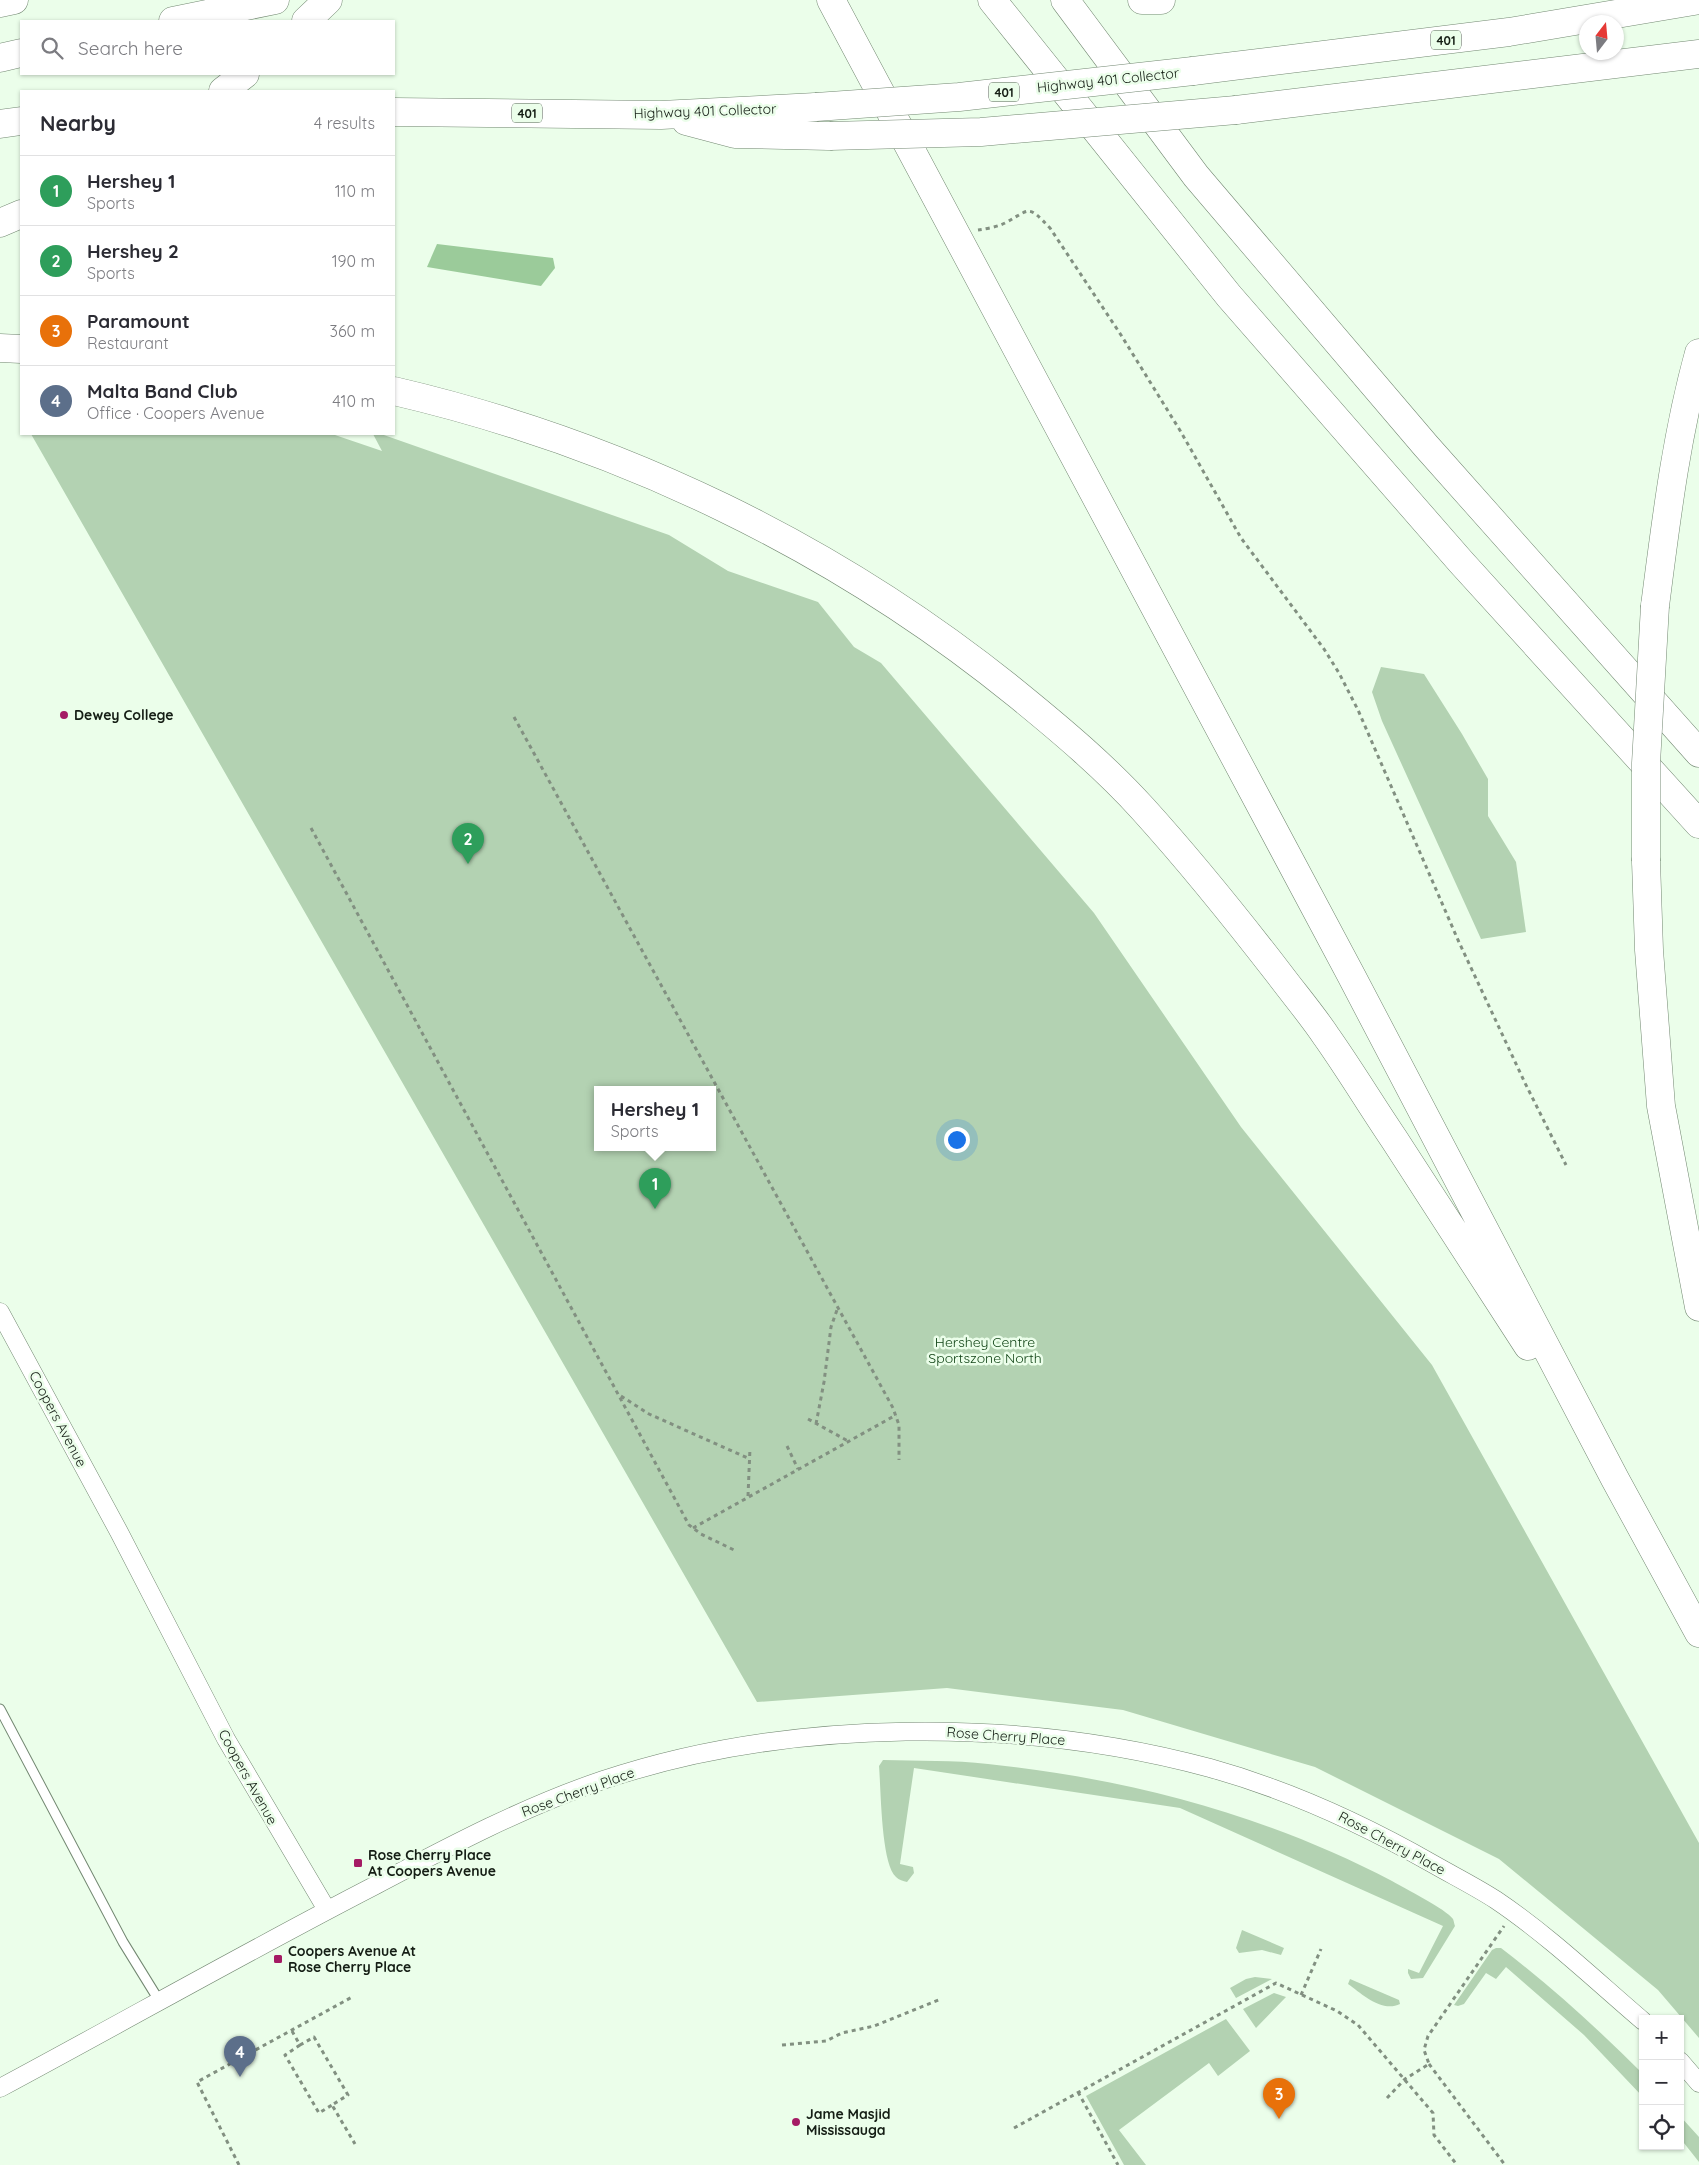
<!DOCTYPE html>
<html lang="en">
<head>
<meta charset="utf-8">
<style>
  :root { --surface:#fff; --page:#f7f7f7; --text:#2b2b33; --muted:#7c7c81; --line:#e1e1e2; --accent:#ea580c }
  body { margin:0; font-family:Quicksand,sans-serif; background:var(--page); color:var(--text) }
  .controls { position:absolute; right:15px; bottom:15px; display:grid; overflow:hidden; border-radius:0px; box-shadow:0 1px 4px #0004 }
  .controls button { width:45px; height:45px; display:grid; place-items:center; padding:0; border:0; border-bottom:1px solid var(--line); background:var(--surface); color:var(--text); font:25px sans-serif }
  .compass { position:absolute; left:1579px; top:15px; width:45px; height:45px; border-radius:50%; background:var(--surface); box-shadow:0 1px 4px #0004; rotate:16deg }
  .you { position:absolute; left:956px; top:1139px; width:18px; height:18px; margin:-12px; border:4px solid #fff; border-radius:50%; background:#1a73e8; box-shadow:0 0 0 8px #1a73e833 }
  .badge { display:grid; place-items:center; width:32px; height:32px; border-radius:50%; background:var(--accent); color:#fff; font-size:16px; font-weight:700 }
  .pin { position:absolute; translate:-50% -41px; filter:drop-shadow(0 1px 2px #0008) }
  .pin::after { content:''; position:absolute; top:26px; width:18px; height:15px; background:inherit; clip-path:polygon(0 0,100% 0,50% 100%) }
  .popup { position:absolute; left:594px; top:1086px; width:122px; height:65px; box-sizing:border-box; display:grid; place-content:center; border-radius:0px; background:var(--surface); filter:drop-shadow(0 1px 4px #0005); font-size:16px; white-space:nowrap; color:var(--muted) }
  .popup b { font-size:19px; color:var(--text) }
  .popup::after { content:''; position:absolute; left:50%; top:100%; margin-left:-10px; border:10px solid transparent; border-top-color:var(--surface) }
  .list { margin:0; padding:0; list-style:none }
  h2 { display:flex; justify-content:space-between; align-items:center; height:65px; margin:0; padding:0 20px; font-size:21px }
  h2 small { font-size:16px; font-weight:400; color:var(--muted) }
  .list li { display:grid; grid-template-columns:32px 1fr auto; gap:15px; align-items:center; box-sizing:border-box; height:70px; padding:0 20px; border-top:1px solid var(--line) }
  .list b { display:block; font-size:19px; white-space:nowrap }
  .list p { margin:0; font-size:16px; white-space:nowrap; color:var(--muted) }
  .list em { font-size:16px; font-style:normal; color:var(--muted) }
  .icon { flex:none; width:28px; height:28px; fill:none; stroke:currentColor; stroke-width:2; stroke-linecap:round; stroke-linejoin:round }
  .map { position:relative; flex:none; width:1699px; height:2165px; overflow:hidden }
  .search { position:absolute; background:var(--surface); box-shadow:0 1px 4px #0004; left:20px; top:20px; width:375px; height:55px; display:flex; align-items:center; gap:12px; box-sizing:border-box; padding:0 18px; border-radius:0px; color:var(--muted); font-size:19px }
  .panel { position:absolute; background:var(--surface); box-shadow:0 1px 4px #0004; left:20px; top:90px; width:375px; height:345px; border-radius:0px }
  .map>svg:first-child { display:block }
  .green { fill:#b3d2b2; fill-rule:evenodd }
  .water { fill:#9bcb9a }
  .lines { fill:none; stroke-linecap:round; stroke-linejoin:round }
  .service-casing { stroke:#738872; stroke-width:11 }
  .minor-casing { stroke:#738872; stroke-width:19 }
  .motorway-casing { stroke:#738872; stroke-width:29 }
  .path { stroke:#829081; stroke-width:3; stroke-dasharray:4 4; stroke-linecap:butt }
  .service { stroke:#fff; stroke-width:9 }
  .minor { stroke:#fff; stroke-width:18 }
  .motorway { stroke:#fff; stroke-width:28 }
  .motorway-bridge-casing { stroke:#738872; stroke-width:29; stroke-linecap:butt }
  .motorway-bridge { stroke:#fff; stroke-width:28 }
  .poi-dot { fill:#a41b64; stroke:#ebfeea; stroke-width:2 }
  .labels { text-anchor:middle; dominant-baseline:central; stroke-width:5; stroke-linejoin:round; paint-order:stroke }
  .shield { fill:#ebfeea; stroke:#556155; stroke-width:1 }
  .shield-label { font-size:12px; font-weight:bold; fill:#151e15 }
  .street-label { font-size:14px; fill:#151e15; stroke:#ebfeea }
  .poi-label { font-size:14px; font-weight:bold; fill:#151e15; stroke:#ebfeea; text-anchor:start }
  .park-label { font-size:14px; fill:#104315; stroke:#ebfeea }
</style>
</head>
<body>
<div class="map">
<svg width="1699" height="2165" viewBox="0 0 1699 2165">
  <rect width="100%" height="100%" fill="#ebfeea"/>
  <!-- green -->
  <path class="green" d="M 31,434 L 332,434 L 382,451 L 373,434 L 381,434 L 669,535 L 728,571 L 818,602 L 854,647 L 881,663 L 1094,913 L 1241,1127 L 1432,1365 L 1699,1843 L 1699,2038 L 1658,1990 L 1499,1859 L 1315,1767 L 1123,1710 L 947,1688 L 757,1702 ZM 712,1090 L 712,1148 L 598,1148 L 598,1090 Z
    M 1381,667 L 1424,674 L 1462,734 L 1488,779 L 1488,816 L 1516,862 L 1526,932 L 1481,939 L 1382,721 L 1372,692 Z
    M 883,1760 C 918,1761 954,1760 988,1764 C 1130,1779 1266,1815 1392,1881 C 1404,1888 1446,1909 1453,1919 C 1454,1921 1454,1924 1455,1926 L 1423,1978 L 1411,1979 L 1408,1973 L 1408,1969 L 1419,1973 L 1443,1926 L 1180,1808 L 914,1768 L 900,1864 L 913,1867 L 914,1873 L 907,1882 C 903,1881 899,1880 896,1877 C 881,1864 881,1789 879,1766 Z
    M 1242,1930 L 1284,1948 L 1281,1955 L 1262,1950 L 1239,1953 L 1236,1948 Z
    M 1496,1948 L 1501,1948 C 1552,1987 1598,2029 1643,2074 L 1643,2097 L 1584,2035 L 1506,1967 L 1496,1979 L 1486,1973 L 1464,2004 L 1458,2006 L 1454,2005 L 1492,1950 Z
    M 1255,1977 L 1272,1979 L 1236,1998 L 1230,1988 L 1246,1979 Z
    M 1350,1979 L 1399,2000 L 1400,2004 C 1382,2013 1362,1994 1348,1984 Z
    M 1274,1993 L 1286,1997 L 1256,2028 L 1243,2009 Z
    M 1226,2019 L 1250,2051 L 1218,2076 L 1209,2063 L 1119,2130 L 1146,2165 L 1124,2165 L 1086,2096 Z
    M 1680,2116 L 1699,2137 L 1699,2162 L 1680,2138 Z"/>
  <!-- water -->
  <path class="water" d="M 437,244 L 553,258 L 555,268 L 541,286 L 427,267 Z"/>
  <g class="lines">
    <!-- service casing -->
    <g class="service-casing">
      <path id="service" d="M 0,1709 L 123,1942 L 160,2002"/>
    </g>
    <!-- minor casing -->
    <g class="minor-casing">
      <path id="minor" d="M 0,1312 L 119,1532 L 226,1739 L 327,1910
        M 1680,2061 L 1699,2083
        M 0,2088 C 125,2021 248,1951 374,1886 C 448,1847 523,1807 603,1780 C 789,1718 1022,1717 1210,1768 C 1289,1790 1363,1824 1433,1864 C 1454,1876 1476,1887 1496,1900 C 1548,1935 1595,1980 1643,2021"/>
    </g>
    <!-- motorway casing -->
    <g class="motorway-casing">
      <path id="motorway" d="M 831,0 L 1351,975 L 1615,1479 L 1699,1633
        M 992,0 L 1229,296 L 1461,562 L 1699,824
        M 1065,0 L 1196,176 L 1426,446 L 1699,753
        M 1142,0 L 1161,0
        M 0,3 L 14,0
        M 173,21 L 275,0
        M 306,21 L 328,0
        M 0,58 L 21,53
        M 1193,71 L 1509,32 L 1699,0
        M 223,91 L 245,74
        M 1236,110 L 1699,54
        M 394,112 L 661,115 L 816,107
        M 686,121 L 735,134 L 830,136
        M 0,124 L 21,121
        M 0,223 L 21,214
        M 0,348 L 21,349
        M 394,391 C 621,444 836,547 1018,695 C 1061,730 1105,767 1143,809 C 1191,862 1236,918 1280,975 C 1295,995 1312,1015 1326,1036 C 1350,1070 1371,1105 1394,1139 C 1438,1208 1483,1277 1528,1346
        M 1655,606 C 1666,521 1676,436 1699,353
        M 1646,861 L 1649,950 L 1661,1106 L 1699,1307"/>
    </g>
    <!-- path -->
    <path class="path" d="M 978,230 C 986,229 997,227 1005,223 C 1031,209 1027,204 1050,228 L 1121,335 L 1181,432 L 1241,538 L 1324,649 L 1339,673 L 1358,710 L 1458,940 L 1525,1083 L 1566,1165
      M 514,717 L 893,1408 L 899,1425 L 899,1460
      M 311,828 L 689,1525 L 701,1534 L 734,1550
      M 621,1396 L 649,1414 L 750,1459
      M 808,1419 L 848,1441
      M 816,1424 L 824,1382 L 831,1327 L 838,1307
      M 787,1446 L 798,1469
      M 748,1496 L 750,1448
      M 693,1528 L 896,1415
      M 1301,1995 L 1321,1949
      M 292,2031 L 300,2045 L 314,2037 L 348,2095 L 332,2105 L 355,2144
      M 300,2045 L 285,2055 L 319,2113 L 332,2105
      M 782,2045 L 826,2041 L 842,2033 L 874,2026 L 941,1999
      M 1429,2064 L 1505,2165
      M 1078,2092 L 1118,2165
      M 1387,2098 L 1405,2079 L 1429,2064 L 1424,2050 L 1428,2036 L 1504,1926
      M 1014,2128 L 1276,1983 L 1337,2011 L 1358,2025 L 1433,2113 L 1434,2135 L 1457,2165
      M 239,2165 L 197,2082 L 354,1996"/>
    <!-- service -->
    <use href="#service" class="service"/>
    <!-- minor -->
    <use href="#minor" class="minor"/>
    <!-- motorway -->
    <use href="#motorway" class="motorway"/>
    <!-- motorway-bridge casing -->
    <g class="motorway-bridge-casing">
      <path id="motorway-bridge" d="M 816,107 L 959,97 L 1193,71
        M 830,136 L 981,132 L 1236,110
        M 1646,861 L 1646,763 L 1655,606"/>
    </g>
    <!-- motorway-bridge -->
    <use href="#motorway-bridge" class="motorway-bridge"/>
  </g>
  <!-- markers -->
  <g class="poi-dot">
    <circle cx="64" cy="715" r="5"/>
    <rect x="353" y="1858" width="10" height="10" rx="2.5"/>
    <rect x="273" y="1954" width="10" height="10" rx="2.5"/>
    <circle cx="796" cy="2122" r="5"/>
  </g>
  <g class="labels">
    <!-- shield labels -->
    <g class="shield">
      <rect x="1431" y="30.5" width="30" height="19" rx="4"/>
      <rect x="989" y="82.5" width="30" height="19" rx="4"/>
      <rect x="512" y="103.5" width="30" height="19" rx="4"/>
    </g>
    <g class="shield-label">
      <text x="1446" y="40">401</text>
      <text x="1004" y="92">401</text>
      <text x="527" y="113">401</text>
    </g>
    <!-- street labels -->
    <g class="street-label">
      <text transform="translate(1108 80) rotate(-6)">Highway 401 Collector</text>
      <text transform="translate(705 111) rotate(-2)">Highway 401 Collector</text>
      <text transform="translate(58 1419) rotate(62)">Coopers Avenue</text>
      <text transform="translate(1006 1736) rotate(4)">Rose Cherry Place</text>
      <text transform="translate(248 1777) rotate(61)">Coopers Avenue</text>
      <text transform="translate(578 1792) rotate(-20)">Rose Cherry Place</text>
      <text transform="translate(1392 1843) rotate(28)">Rose Cherry Place</text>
    </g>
    <!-- poi labels -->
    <g class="poi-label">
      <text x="74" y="715">Dewey College</text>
      <text x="368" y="1855">Rose Cherry Place<tspan x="368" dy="16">At Coopers Avenue</tspan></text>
      <text x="288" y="1951">Coopers Avenue At<tspan x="288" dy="16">Rose Cherry Place</tspan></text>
      <text x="806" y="2114">Jame Masjid<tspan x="806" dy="16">Mississauga</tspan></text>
    </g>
    <!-- park labels -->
    <g class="park-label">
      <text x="985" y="1342">Hershey Centre<tspan x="985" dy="16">Sportszone North</tspan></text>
    </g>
  </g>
</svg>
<div class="controls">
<button>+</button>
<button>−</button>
<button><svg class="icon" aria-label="locate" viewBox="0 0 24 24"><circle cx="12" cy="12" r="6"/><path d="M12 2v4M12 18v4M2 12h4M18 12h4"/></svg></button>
</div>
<svg class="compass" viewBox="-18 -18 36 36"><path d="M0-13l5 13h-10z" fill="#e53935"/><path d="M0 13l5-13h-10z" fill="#7c7c81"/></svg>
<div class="you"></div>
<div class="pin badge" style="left:655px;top:1209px;background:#2e9e5b">1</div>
<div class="popup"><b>Hershey 1</b>Sports</div>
<div class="pin badge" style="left:468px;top:864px;background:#2e9e5b">2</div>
<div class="pin badge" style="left:1279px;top:2119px;background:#e8710a">3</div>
<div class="pin badge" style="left:240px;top:2077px;background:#5c6f8a">4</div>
<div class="search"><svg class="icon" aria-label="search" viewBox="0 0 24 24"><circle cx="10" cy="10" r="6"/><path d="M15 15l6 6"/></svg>Search here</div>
<section class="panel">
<h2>Nearby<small>4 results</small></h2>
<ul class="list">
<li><span class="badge" style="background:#2e9e5b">1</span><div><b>Hershey 1</b><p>Sports</p></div><em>110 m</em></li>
<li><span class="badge" style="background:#2e9e5b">2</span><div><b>Hershey 2</b><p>Sports</p></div><em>190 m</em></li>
<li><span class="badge" style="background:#e8710a">3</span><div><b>Paramount</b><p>Restaurant</p></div><em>360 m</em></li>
<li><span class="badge" style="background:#5c6f8a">4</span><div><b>Malta Band Club</b><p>Office · Coopers Avenue</p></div><em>410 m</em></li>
</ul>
</section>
</div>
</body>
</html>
